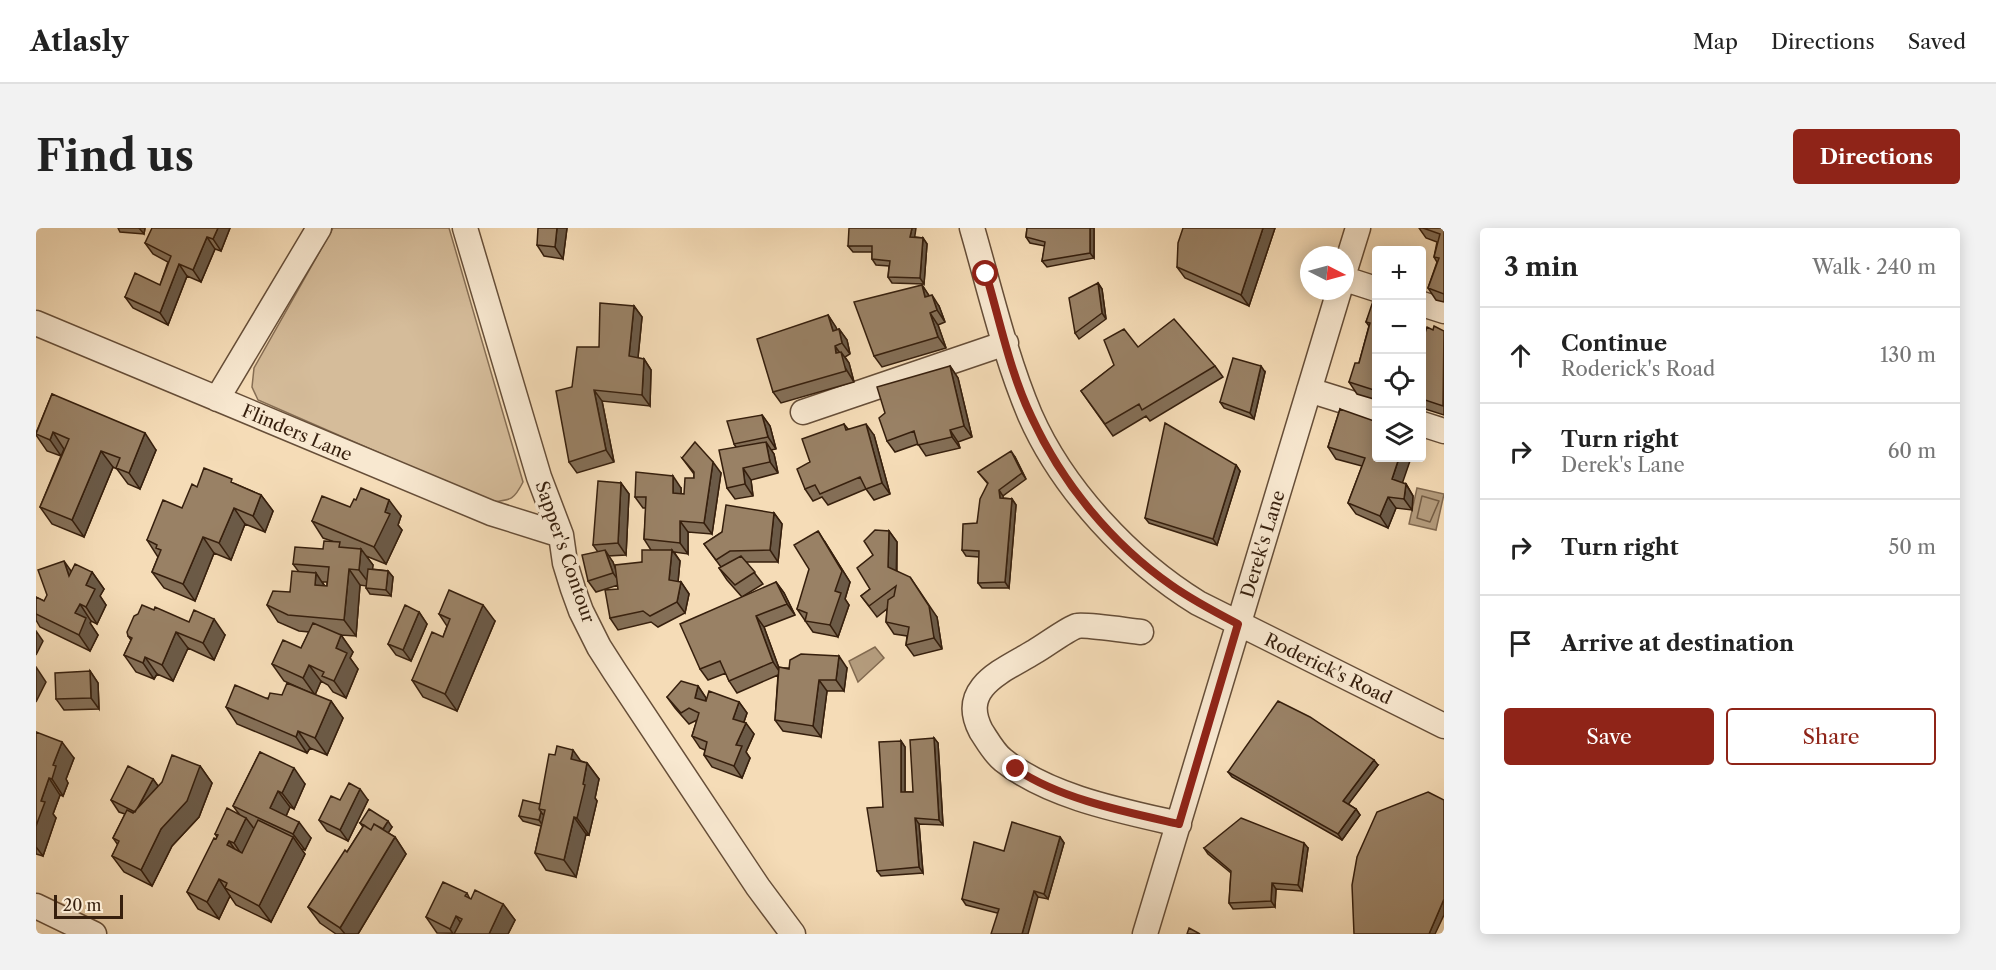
<!DOCTYPE html>
<html lang="en">
<head>
<meta charset="utf-8">
<style>
  :root { --surface:#fff; --page:#f2f2f2; --text:#222; --muted:#767676; --line:#e0e0e0; --accent:#8f2418 }
  body { margin:0; font-family:"Libre Caslon Text",serif; background:var(--page); color:var(--text) }
  .controls { position:absolute; right:18px; top:18px; display:grid; overflow:hidden; border-radius:6px; box-shadow:0 3px 15px #0003 }
  .controls button { width:54px; height:54px; display:grid; place-items:center; padding:0; border:0; border-bottom:2px solid var(--line); background:var(--surface); color:var(--text); font:30px sans-serif }
  .compass { position:absolute; left:1264px; top:18px; width:54px; height:54px; border-radius:50%; background:var(--surface); box-shadow:0 3px 15px #0003; rotate:96deg }
  .scale { position:absolute; left:18px; bottom:15px; width:69px; box-sizing:border-box; padding-left:6px; border:3px solid #361f0d; border-top:0; font-size:16px; line-height:21px; white-space:nowrap; color:#361f0d; -webkit-text-stroke:4px #f8e8d0; paint-order:stroke }
  .stop { position:absolute; width:18px; height:18px; margin:-14px; border:4px solid #8f2418; border-radius:50%; background:#fff }
  .stop.end { background:#8f2418; border-color:#fff; box-shadow:0 2px 6px #0008 }
  .list { margin:0; padding:0; list-style:none }
  h2 { display:flex; justify-content:space-between; align-items:center; height:78px; margin:0; padding:0 24px; font-size:26px }
  h2 small { font-size:20px; font-weight:400; color:var(--muted) }
  .list li { display:grid; grid-template-columns:39px 1fr auto; gap:18px; align-items:center; box-sizing:border-box; height:96px; padding:0 24px; border-top:2px solid var(--line) }
  .list b { display:block; font-size:22px; white-space:nowrap }
  .list p { margin:0; font-size:20px; white-space:nowrap; color:var(--muted) }
  .list em { font-size:20px; font-style:normal; color:var(--muted) }
  .actions { display:flex; gap:12px; padding:18px 24px }
  .actions a { flex:1; padding:14px 0; border:2px solid var(--accent); border-radius:6px; text-align:center; font-size:21px; color:var(--accent) }
  .actions .main { background:var(--accent); color:#fff }
  .icon { flex:none; width:33px; height:33px; fill:none; stroke:currentColor; stroke-width:2; stroke-linecap:round; stroke-linejoin:round }
  .map { position:relative; flex:none; width:1408px; height:706px; overflow:hidden; border-radius:6px }
  header { display:flex; align-items:center; gap:36px; box-sizing:border-box; height:84px; padding:0 30px; background:var(--surface); border-bottom:2px solid var(--line) }
  header strong { font-size:28px }
  nav { display:flex; gap:33px; margin-inline-start:auto; font-size:21px }
  .intro { display:flex; align-items:center; justify-content:space-between; box-sizing:border-box; height:144px; padding:0 36px }
  h1 { margin:0; font-size:42px }
  .button { padding:15px 27px; border-radius:6px; background:var(--accent); color:#fff; font-size:21px; font-weight:700 }
  main { display:flex; gap:36px; padding:0 36px }
  aside { flex:1; background:var(--surface); border-radius:6px; box-shadow:0 3px 15px #0003 }
  .map>svg:first-child { display:block }
  .green { fill:#d5bc9a; stroke:#866e54; stroke-width:1.5 }
  .water { fill:#b49c7d; stroke:#826a50; stroke-width:1.5 }
  .lines { fill:none; stroke-linecap:round; stroke-linejoin:round }
  .shore { stroke:#755e45; stroke-width:1.5 }
  .minor-casing { stroke:#664e38; stroke-width:27 }
  .minor { stroke:#f8e8d0; stroke-width:24 }
  .wall { fill:#846f57; stroke:#361f0d; stroke-width:1.5; fill-rule:evenodd }
  .shaded-wall { fill:#6b5a47; stroke:#361f0d; stroke-width:1.5 }
  .building { fill:#998165; stroke:#361f0d; stroke-width:1.5 }
  .route { stroke:#8f2418; stroke-width:8 }
  .labels { text-anchor:middle; dominant-baseline:central; stroke-width:6; stroke-linejoin:round; paint-order:stroke }
  .street-label { font-size:18px; fill:#361f0d; stroke:#f8e8d0 }
</style>
</head>
<body>
<header>
<strong>Atlasly</strong>
<nav><a>Map</a><a>Directions</a><a>Saved</a></nav>
</header>
<div class="intro"><h1>Find us</h1><a class="button">Directions</a></div>
<main>
<div class="map">
<svg width="1408" height="706" viewBox="0 0 1408 706">
  <rect width="100%" height="100%" fill="#f5dcb7"/>
  <filter id="stains"><feTurbulence type="fractalNoise" baseFrequency=".00333" numOctaves="4"/><feColorMatrix values="0 0 0 0 .2 0 0 0 0 .09 0 0 0 0 .02 0 0 0 .5 -.17"/></filter>
  <radialGradient id="worn" r=".72"><stop offset=".6" stop-color="#630" stop-opacity="0"/><stop offset="1" stop-color="#630" stop-opacity=".3"/></radialGradient>
  <!-- green -->
  <path class="green" d="M 297,0 L 413,0 L 487,254 C 478,272 475,272 456,274 L 222,172 L 216,159 L 218,140 Z"/>
  <!-- water -->
  <path class="water" d="M 1381,260 L 1408,266 L 1400,302 L 1373,296 Z
    M 839,419 L 848,430 L 822,454 L 813,433 Z"/>
  <g class="lines">
    <!-- shore -->
    <path class="shore" d="M 1386,268 L 1403,273 L 1394,294 L 1381,290 Z"/>
    <!-- minor casing -->
    <g class="minor-casing">
      <path id="minor" d="M 429,0 L 503,249 L 525,307 L 529,335 L 537,361 L 545,383 L 563,419 L 579,444 L 722,659 L 757,706
        M 936,0 C 954,62 969,128 994,187 C 1027,262 1094,333 1162,375 L 1408,498
        M 1309,42 L 1322,0
        M 1309,51 L 1340,61
        M 1386,76 L 1408,83
        M 0,95 L 455,285 L 525,307
        M 1273,162 L 1340,183
        M 181,171 L 283,0
        M 767,184 L 970,115
        M 1386,196 L 1408,203
        M 1105,404 C 1094,403 1049,396 1041,398 C 1031,401 1009,418 998,424 C 967,443 922,459 945,503 C 951,512 958,525 967,532 C 1013,569 1086,583 1143,596
        M 0,678 L 58,706
        M 1109,706 L 1303,63"/>
    </g>
    <!-- minor -->
    <use href="#minor" class="minor"/>
  </g>
  <!-- wall -->
  <path class="wall" d="M 82,0 L 109,0 L 108,6 L 84,4 Z
    M 194,0 L 185,23 L 179,21 L 165,54 L 151,48 L 132,97 L 97,80 L 89,69 L 124,57 L 132,34 L 117,26 L 109,15 Z
    M 531,0 L 527,31 L 508,28 L 501,17 Z
    M 991,0 L 1058,0 L 1058,30 L 1011,39 L 1006,33 L 1009,18 L 994,15 L 990,9 Z
    M 1239,0 L 1213,78 L 1149,50 L 1141,39 Z
    M 1383,0 L 1408,0 L 1408,74 L 1400,72 L 1392,60 L 1401,34 L 1398,29 L 1401,14 L 1390,10 Z
    M 879,9 L 887,10 L 891,16 L 888,56 L 856,55 L 852,49 L 853,38 L 840,37 L 836,31 L 836,24 L 817,24 L 812,18 Z
    M 1062,55 L 1066,61 L 1070,91 L 1043,111 L 1039,105 Z
    M 886,57 L 893,68 L 903,78 L 909,94 L 902,97 L 910,120 L 846,139 L 838,128 Z
    M 1341,68 L 1341,172 L 1321,166 L 1313,154 L 1323,135 L 1333,98 L 1330,94 Z
    M 598,78 L 606,89 L 602,130 L 608,131 L 615,142 L 614,178 L 566,173 L 578,234 L 541,245 L 533,234 L 536,159 L 563,119 Z
    M 792,87 L 801,102 L 803,101 L 811,112 L 814,126 L 809,129 L 813,135 L 818,154 L 745,175 L 737,164 Z
    M 1397,102 L 1408,103 L 1408,187 L 1386,180 L 1386,114 Z
    M 1102,119 L 1179,138 L 1187,149 L 1114,193 L 1110,188 L 1077,208 L 1045,163 Z
    M 914,138 L 922,150 L 936,209 L 922,214 L 924,220 L 890,228 L 882,216 L 859,224 L 851,213 Z
    M 1229,144 L 1218,191 L 1188,180 L 1184,174 Z
    M 16,166 L 120,222 L 104,261 L 92,256 L 81,241 L 77,239 L 48,309 L 16,296 L 4,279 L 25,228 L 11,223 L 0,207 L 0,205 Z
    M 1304,181 L 1366,255 L 1370,256 L 1377,268 L 1376,282 L 1360,280 L 1352,300 L 1320,286 L 1312,275 L 1326,238 L 1300,231 L 1292,219 Z
    M 726,187 L 734,198 L 740,221 L 735,222 L 738,226 L 742,245 L 715,252 L 717,268 L 699,271 L 691,260 L 700,219 L 698,216 Z
    M 808,196 L 812,201 L 838,207 L 854,266 L 838,272 L 830,261 L 792,277 L 786,269 L 777,273 L 769,261 L 774,234 Z
    M 979,229 L 990,251 L 967,268 L 967,270 L 976,271 L 980,277 L 973,360 L 946,360 L 942,355 L 943,329 L 930,328 L 926,322 L 941,295 L 952,256 L 942,244 Z
    M 646,230 L 685,245 L 676,306 L 652,304 L 652,326 L 638,324 L 644,333 L 642,354 L 645,354 L 653,366 L 649,385 L 622,399 L 615,394 L 582,402 L 574,390 L 582,361 L 582,357 L 560,364 L 552,353 L 562,324 L 557,317 L 585,255 L 593,266 L 590,327 L 572,328 L 577,334 L 580,344 L 606,334 L 615,322 L 608,311 L 610,280 L 607,280 L 599,269 L 645,260 L 645,266 L 648,266 L 658,250 L 658,246 Z
    M 1200,237 L 1204,243 L 1181,317 L 1113,295 L 1109,290 Z
    M 199,256 L 225,267 L 237,283 L 229,304 L 209,296 L 195,332 L 178,325 L 159,373 L 128,360 L 116,344 L 122,329 L 111,312 L 146,280 L 161,259 Z
    M 314,279 L 365,288 L 362,297 L 366,302 L 350,336 L 330,328 L 337,337 L 336,341 L 352,343 L 357,349 L 355,368 L 334,366 L 330,360 L 331,358 L 324,357 L 320,408 L 305,407 L 317,424 L 314,430 L 322,441 L 310,470 L 297,464 L 292,457 L 285,453 L 279,467 L 248,453 L 236,436 L 265,420 L 273,404 L 263,403 L 242,394 L 231,377 L 254,364 L 263,344 L 257,336 L 287,321 L 296,313 L 287,310 L 276,293 ZM 286,354 L 291,354 L 291,358 L 289,358 Z
    M 738,285 L 746,296 L 742,334 L 710,334 L 727,356 L 706,369 L 691,352 L 683,340 L 685,339 L 668,316 L 686,304 Z
    M 853,303 L 861,314 L 861,343 L 901,389 L 906,421 L 878,428 L 870,417 L 871,408 L 858,406 L 850,394 L 851,381 L 841,389 L 825,368 L 834,361 L 837,327 Z
    M 789,314 L 814,354 L 809,371 L 813,377 L 802,409 L 777,404 L 761,381 Z
    M 35,343 L 56,344 L 68,361 L 64,368 L 70,377 L 61,396 L 55,393 L 54,395 L 62,407 L 54,423 L 4,399 L 0,392 L 0,369 L 8,373 Z
    M 740,354 L 748,365 L 759,387 L 728,399 L 743,440 L 811,440 L 808,463 L 791,463 L 785,509 L 747,503 L 739,492 L 742,447 L 701,465 L 693,453 L 690,445 L 672,452 L 664,441 Z
    M 118,382 L 189,407 L 178,432 L 152,420 L 137,453 L 121,446 L 118,451 L 100,444 L 88,427 L 95,412 L 92,408 Z
    M 383,384 L 391,396 L 375,433 L 360,427 L 352,416 Z
    M 403,386 L 459,393 L 421,483 L 387,469 L 376,452 L 407,409 L 411,398 Z
    M 54,443 L 62,455 L 63,481 L 28,482 L 20,471 Z
    M 662,458 L 670,470 L 669,473 L 703,474 L 711,485 L 708,494 L 718,506 L 710,524 L 714,530 L 706,550 L 676,539 L 668,527 L 669,522 L 664,520 L 656,508 L 661,492 L 653,496 L 639,480 L 631,469 Z
    M 246,467 L 295,473 L 307,490 L 291,527 L 274,520 L 271,525 L 201,496 L 190,479 Z
    M 0,504 L 38,530 L 30,551 L 32,555 L 27,568 L 24,567 L 17,586 L 20,590 L 7,628 L 0,626 Z
    M 898,510 L 902,515 L 907,597 L 883,596 L 887,645 L 845,648 L 841,643 L 847,579 L 865,513 L 869,519 L 869,564 L 877,564 Z
    M 224,524 L 269,556 L 258,581 L 254,579 L 250,588 L 275,610 L 269,622 L 265,621 L 269,626 L 235,694 L 200,677 L 194,668 L 183,691 L 162,681 L 151,664 L 181,609 L 179,606 L 203,586 L 197,578 Z
    M 545,533 L 551,535 L 563,551 L 559,570 L 561,573 L 553,607 L 550,606 L 540,649 L 510,642 L 499,625 L 505,598 L 487,593 L 483,588 L 504,576 Z
    M 1342,537 L 1312,576 L 1320,581 L 1324,587 L 1306,612 L 1196,549 L 1192,544 Z
    M 164,538 L 176,555 L 163,589 L 136,618 L 116,658 L 88,644 L 76,628 L 82,617 L 77,610 L 89,586 L 83,584 L 75,572 L 117,551 L 122,558 Z
    M 304,572 L 332,572 L 312,613 L 291,603 L 283,592 Z
    M 324,595 L 356,599 L 352,605 L 359,609 L 370,626 L 322,706 L 300,706 L 284,695 L 272,679 L 311,624 L 327,599 Z
    M 1024,609 L 1028,615 L 1012,671 L 1002,669 L 961,685 L 930,677 L 926,671 L 968,623 Z
    M 1168,620 L 1272,620 L 1266,663 L 1240,661 L 1239,679 L 1197,681 L 1193,675 L 1195,645 L 1172,626 Z
    M 431,665 L 434,671 L 467,676 L 479,692 L 472,706 L 401,705 L 390,689 Z"/>
  <!-- shaded-wall -->
  <path class="shaded-wall" d="M 103,0 L 109,0 L 108,6 Z
    M 182,0 L 194,0 L 185,23 L 177,11 Z
    M 521,0 L 531,0 L 527,31 L 519,19 Z
    M 876,0 L 880,0 L 878,14 L 874,9 Z
    M 1054,0 L 1058,0 L 1058,30 L 1054,25 Z
    M 1227,0 L 1239,0 L 1213,78 L 1205,67 Z
    M 171,9 L 179,21 L 165,54 L 157,42 Z
    M 887,10 L 891,16 L 888,56 L 884,50 Z
    M 143,36 L 151,48 L 132,97 L 124,85 Z
    M 1062,55 L 1066,61 L 1070,91 L 1066,85 Z
    M 886,57 L 894,69 L 889,69 Z
    M 896,67 L 903,78 L 909,94 L 901,82 Z
    M 598,78 L 606,89 L 601,139 L 593,128 Z
    M 894,85 L 902,97 L 910,120 L 902,109 Z
    M 792,87 L 800,99 L 805,114 L 797,103 Z
    M 803,101 L 811,112 L 814,126 L 806,115 Z
    M 799,118 L 806,128 L 805,124 L 813,135 L 818,154 L 800,125 Z
    M 608,131 L 615,142 L 614,178 L 606,167 Z
    M 914,138 L 922,150 L 936,209 L 928,198 Z
    M 1225,138 L 1229,144 L 1218,191 L 1214,185 Z
    M 558,162 L 566,173 L 578,234 L 570,222 Z
    M 726,187 L 734,198 L 740,221 L 732,209 Z
    M 830,196 L 838,207 L 854,266 L 846,255 Z
    M 914,202 L 922,214 L 924,220 L 916,209 Z
    M 17,204 L 28,221 L 25,228 L 14,212 Z
    M 109,205 L 120,222 L 104,261 L 93,245 Z
    M 730,214 L 738,226 L 742,245 L 734,234 Z
    M 65,223 L 77,239 L 48,309 L 36,292 Z
    M 975,223 L 979,229 L 990,251 L 986,245 Z
    M 1363,230 L 1375,230 L 1364,262 L 1356,251 Z
    M 677,234 L 685,245 L 676,306 L 668,295 Z
    M 1200,237 L 1204,243 L 1181,317 L 1177,311 Z
    M 707,240 L 715,252 L 717,268 L 709,256 Z
    M 637,248 L 645,260 L 645,276 L 637,265 Z
    M 585,255 L 593,266 L 590,327 L 582,315 Z
    M 1370,256 L 1377,268 L 1376,282 L 1368,271 Z
    M 963,262 L 967,268 L 968,276 L 964,270 Z
    M 225,267 L 237,283 L 229,304 L 217,288 Z
    M 1352,269 L 1360,280 L 1352,300 L 1344,288 Z
    M 976,271 L 980,277 L 973,360 L 969,354 Z
    M 353,272 L 365,288 L 362,297 L 366,302 L 350,336 L 338,319 L 349,284 Z
    M 198,280 L 209,296 L 195,332 L 183,315 Z
    M 738,285 L 746,296 L 742,334 L 734,322 Z
    M 644,293 L 652,304 L 652,326 L 644,315 Z
    M 782,303 L 814,354 L 809,371 L 813,377 L 802,409 L 794,397 Z
    M 853,303 L 861,314 L 860,351 L 852,339 Z
    M 167,309 L 178,325 L 159,373 L 147,356 Z
    M 325,321 L 337,337 L 335,358 L 323,342 Z
    M 569,322 L 577,334 L 585,356 L 577,345 Z
    M 636,322 L 644,333 L 641,364 L 633,352 Z
    M 28,333 L 40,350 L 33,348 Z
    M 313,341 L 324,357 L 320,408 L 308,392 Z
    M 352,343 L 357,349 L 355,368 L 350,362 Z
    M 56,344 L 68,361 L 64,368 L 70,377 L 61,396 L 50,379 L 50,357 Z
    M 280,345 L 291,362 L 279,357 Z
    M 874,349 L 901,389 L 906,421 L 898,410 Z
    M 645,354 L 653,366 L 649,385 L 641,374 Z
    M 740,354 L 748,365 L 759,387 L 751,376 Z
    M 44,376 L 55,393 L 54,395 L 62,407 L 54,423 L 43,407 L 39,385 Z
    M 447,377 L 459,393 L 421,483 L 409,466 Z
    M 383,384 L 391,396 L 375,433 L 367,422 Z
    M 720,388 L 728,399 L 745,446 L 737,434 Z
    M 178,391 L 189,407 L 178,432 L 167,415 Z
    M 0,403 L 7,413 L 0,427 Z
    M 140,404 L 152,420 L 137,453 L 126,437 Z
    M 305,407 L 317,424 L 314,430 L 322,441 L 310,470 L 298,453 L 300,420 Z
    M 803,428 L 811,440 L 808,463 L 800,452 Z
    M 109,429 L 121,446 L 118,451 L 107,435 Z
    M 273,437 L 285,453 L 279,467 L 267,450 Z
    M 0,439 L 10,454 L 0,474 Z
    M 54,443 L 62,455 L 63,481 L 55,470 Z
    M 783,452 L 791,463 L 785,509 L 777,498 Z
    M 662,458 L 670,470 L 667,481 L 659,470 Z
    M 295,473 L 307,490 L 291,527 L 279,510 Z
    M 703,474 L 711,485 L 705,502 L 697,491 Z
    M 710,495 L 718,506 L 710,524 L 714,530 L 706,550 L 698,538 L 700,517 Z
    M 262,503 L 274,520 L 271,525 L 260,509 Z
    M 898,510 L 902,515 L 907,597 L 903,592 Z
    M 865,513 L 869,519 L 869,570 L 865,564 Z
    M 26,514 L 38,530 L 30,551 L 32,555 L 27,568 L 16,551 L 17,537 Z
    M 537,522 L 549,539 L 535,531 Z
    M 1338,532 L 1342,537 L 1311,578 L 1307,573 Z
    M 551,535 L 563,551 L 559,570 L 561,573 L 553,607 L 541,590 L 547,556 Z
    M 164,538 L 176,555 L 163,589 L 136,618 L 116,658 L 105,642 L 125,601 Z
    M 258,540 L 269,556 L 258,581 L 246,565 Z
    M 13,550 L 24,567 L 17,586 L 20,590 L 7,628 L 0,619 L 0,598 L 5,573 Z
    M 117,551 L 125,562 L 100,584 Z
    M 324,561 L 332,572 L 312,613 L 304,602 Z
    M 242,563 L 254,579 L 246,597 L 234,580 Z
    M 1320,581 L 1324,587 L 1306,612 L 1302,606 Z
    M 505,584 L 509,589 L 507,598 L 503,592 Z
    M 538,589 L 550,606 L 540,649 L 528,632 Z
    M 210,590 L 222,606 L 209,632 L 198,615 Z
    M 879,590 L 883,596 L 887,645 L 883,639 Z
    M 352,593 L 356,599 L 347,613 L 343,608 Z
    M 263,594 L 275,610 L 269,622 L 257,606 Z
    M 257,609 L 269,626 L 235,694 L 223,678 Z
    M 359,609 L 370,626 L 322,706 L 309,706 L 304,700 Z
    M 1024,609 L 1028,615 L 1012,671 L 1008,666 Z
    M 193,613 L 205,630 L 191,617 Z
    M 1268,615 L 1272,620 L 1266,663 L 1262,657 Z
    M 183,651 L 194,668 L 183,691 L 171,674 Z
    M 1236,655 L 1240,661 L 1239,679 L 1235,673 Z
    M 998,663 L 1002,669 L 992,706 L 986,706 Z
    M 1408,671 L 1408,687 L 1399,706 L 1393,706 Z
    M 467,676 L 479,692 L 472,706 L 453,706 Z
    M 420,688 L 431,704 L 431,706 L 417,706 L 414,701 Z"/>
  <!-- building -->
  <path class="building" d="M 116,0 L 182,0 L 177,11 L 171,9 L 157,42 L 143,36 L 124,85 L 89,69 L 99,45 L 124,57 L 135,28 L 109,15 Z
    M 502,0 L 521,0 L 519,19 L 501,17 Z
    M 813,0 L 876,0 L 874,9 L 887,10 L 884,50 L 852,49 L 854,33 L 836,31 L 836,18 L 812,18 Z
    M 991,0 L 1054,0 L 1054,25 L 1006,33 L 1009,14 L 990,9 Z
    M 1147,0 L 1227,0 L 1205,67 L 1141,39 L 1142,15 Z
    M 1387,0 L 1408,0 L 1408,66 L 1392,60 L 1403,30 L 1398,29 L 1404,6 Z
    M 1062,55 L 1066,85 L 1039,105 L 1033,70 Z
    M 886,57 L 889,69 L 896,67 L 901,82 L 894,85 L 902,109 L 838,128 L 818,74 Z
    M 1339,67 L 1341,68 L 1341,163 L 1313,154 L 1319,135 L 1323,135 L 1334,95 L 1330,94 Z
    M 564,75 L 598,78 L 593,128 L 608,131 L 606,167 L 558,162 L 570,222 L 533,234 L 520,163 L 536,159 L 541,119 L 563,119 Z
    M 792,87 L 797,103 L 803,101 L 806,115 L 799,118 L 800,125 L 805,124 L 810,143 L 737,164 L 721,111 Z
    M 1138,91 L 1179,138 L 1106,182 L 1103,176 L 1069,196 L 1045,163 L 1078,137 L 1068,112 L 1088,101 L 1102,119 Z
    M 1398,98 L 1408,103 L 1407,178 L 1386,171 L 1386,138 L 1387,132 L 1386,132 L 1386,114 L 1391,99 L 1397,102 Z
    M 1197,130 L 1225,138 L 1214,185 L 1184,174 Z
    M 914,138 L 928,198 L 914,202 L 916,209 L 882,217 L 878,203 L 851,213 L 843,190 L 849,185 L 841,159 Z
    M 16,166 L 109,205 L 93,245 L 80,240 L 84,230 L 65,223 L 36,292 L 4,279 L 33,211 L 17,204 L 14,212 L 0,206 Z
    M 1304,181 L 1341,194 L 1341,230 L 1363,230 L 1356,251 L 1370,256 L 1368,271 L 1352,269 L 1344,288 L 1312,275 L 1329,230 L 1292,219 Z
    M 726,187 L 732,209 L 698,216 L 691,193 Z
    M 1129,195 L 1200,237 L 1177,311 L 1109,290 Z
    M 808,196 L 810,202 L 830,196 L 846,255 L 830,261 L 824,249 L 784,266 L 779,257 L 769,261 L 761,241 L 774,234 L 766,211 Z
    M 659,214 L 677,234 L 668,295 L 644,293 L 644,315 L 608,311 L 610,269 L 599,269 L 600,244 L 637,248 L 637,265 L 648,266 L 649,250 L 658,250 L 658,244 L 646,230 Z
    M 730,214 L 734,234 L 707,240 L 709,256 L 691,260 L 683,222 Z
    M 975,223 L 986,245 L 963,262 L 964,270 L 976,271 L 969,354 L 942,355 L 943,323 L 926,322 L 927,296 L 941,295 L 944,271 L 952,255 L 942,244 Z
    M 168,240 L 196,251 L 195,254 L 225,267 L 217,288 L 198,280 L 183,315 L 167,309 L 147,356 L 116,344 L 125,322 L 120,320 L 121,317 L 111,312 L 127,272 L 146,280 L 156,256 L 161,259 Z
    M 562,253 L 585,255 L 582,315 L 557,317 Z
    M 325,260 L 353,272 L 349,284 L 354,286 L 338,319 L 276,293 L 286,268 L 314,279 L 318,271 L 320,272 Z
    M 690,277 L 738,285 L 734,322 L 694,323 L 680,332 L 668,316 L 686,304 Z
    M 839,302 L 853,303 L 852,339 L 874,349 L 893,378 L 898,410 L 870,417 L 873,399 L 850,394 L 852,372 L 858,368 L 860,358 L 833,378 L 825,368 L 834,361 L 821,340 L 837,327 L 828,313 Z
    M 782,303 L 806,343 L 799,363 L 805,365 L 794,397 L 769,393 L 771,385 L 761,381 L 773,341 L 758,317 Z
    M 288,313 L 304,314 L 303,319 L 325,321 L 323,342 L 313,341 L 308,392 L 252,387 L 231,377 L 237,363 L 254,364 L 256,343 L 280,345 L 279,357 L 291,358 L 293,339 L 257,336 L 259,319 L 287,321 Z
    M 569,322 L 577,345 L 552,353 L 546,327 Z
    M 606,322 L 636,322 L 633,352 L 645,354 L 641,374 L 614,388 L 607,383 L 574,390 L 569,362 L 582,361 L 579,337 L 606,334 Z
    M 705,328 L 719,344 L 699,357 L 683,340 Z
    M 28,333 L 33,348 L 39,336 L 56,344 L 50,357 L 59,361 L 50,379 L 44,376 L 39,385 L 50,390 L 43,407 L 0,386 L 0,369 L 8,373 L 11,367 L 2,342 Z
    M 332,341 L 352,343 L 350,362 L 330,360 Z
    M 740,354 L 751,376 L 720,388 L 737,434 L 693,453 L 684,433 L 664,441 L 644,396 Z
    M 413,362 L 447,377 L 409,466 L 376,452 L 396,404 L 407,409 L 414,391 L 403,386 Z
    M 106,377 L 118,382 L 119,379 L 153,394 L 158,382 L 178,391 L 167,415 L 140,404 L 126,437 L 109,429 L 107,435 L 88,427 L 96,410 L 92,408 L 91,404 L 98,388 L 102,386 Z
    M 369,377 L 383,384 L 367,422 L 352,416 Z
    M 277,395 L 305,407 L 300,420 L 311,425 L 298,453 L 286,448 L 288,444 L 273,437 L 267,450 L 236,436 L 247,412 L 265,420 Z
    M 765,426 L 803,428 L 800,452 L 783,452 L 777,498 L 739,492 L 743,439 L 753,441 L 754,432 Z
    M 54,443 L 55,470 L 20,471 L 19,445 Z
    M 645,453 L 662,458 L 659,470 L 670,473 L 673,463 L 703,474 L 697,491 L 710,495 L 700,517 L 706,518 L 698,538 L 668,527 L 671,514 L 656,508 L 663,485 L 653,480 L 645,485 L 631,469 Z
    M 251,455 L 295,473 L 279,510 L 262,503 L 260,509 L 190,479 L 199,457 L 232,471 L 234,465 L 246,467 Z
    M 1242,473 L 1274,489 L 1338,532 L 1307,573 L 1320,581 L 1302,606 L 1192,544 Z
    M 0,504 L 26,514 L 17,537 L 20,538 L 16,551 L 13,550 L 5,573 L 9,574 L 0,598 Z
    M 898,510 L 903,592 L 879,590 L 883,639 L 841,643 L 831,580 L 847,579 L 843,514 L 865,513 L 865,564 L 877,564 L 874,512 Z
    M 521,518 L 537,522 L 535,531 L 551,535 L 547,556 L 549,557 L 541,590 L 538,589 L 528,632 L 499,625 L 509,582 L 503,581 L 513,526 L 519,527 Z
    M 224,524 L 258,540 L 246,565 L 242,563 L 234,580 L 263,594 L 257,606 L 197,578 Z
    M 136,527 L 164,538 L 151,573 L 125,601 L 105,642 L 76,628 L 83,613 L 77,610 L 91,582 L 97,585 L 126,554 Z
    M 92,538 L 117,551 L 102,579 L 99,584 L 75,572 Z
    M 313,555 L 324,561 L 304,602 L 283,592 L 295,568 L 304,572 Z
    M 1392,564 L 1408,572 L 1408,671 L 1393,706 L 1318,706 L 1316,657 L 1321,629 L 1341,584 Z
    M 487,572 L 504,576 L 503,581 L 505,584 L 503,592 L 483,588 Z
    M 191,580 L 210,590 L 198,615 L 193,613 L 191,617 L 206,625 L 222,592 L 257,609 L 223,678 L 189,660 L 191,655 L 183,651 L 171,674 L 151,664 L 178,610 L 180,611 L 182,607 L 179,606 Z
    M 333,581 L 352,593 L 347,601 L 338,596 L 335,602 L 324,595 Z
    M 1205,590 L 1268,615 L 1262,657 L 1236,655 L 1235,673 L 1193,675 L 1195,643 L 1168,620 Z
    M 976,594 L 1024,609 L 1008,666 L 998,663 L 986,706 L 955,706 L 963,681 L 926,671 L 938,614 L 968,623 Z
    M 338,596 L 359,609 L 304,700 L 272,679 L 309,622 L 311,624 L 328,597 L 335,602 Z
    M 407,654 L 431,665 L 429,668 L 435,671 L 439,662 L 467,676 L 453,706 L 418,706 L 426,691 L 420,688 L 414,701 L 390,689 Z
    M 1153,700 L 1164,706 L 1151,706 Z"/>
  <g class="lines">
    <!-- route -->
    <path class="route" d="M 950,46 C 964,93 974,145 996,190 C 1026,255 1076,316 1135,357 C 1156,372 1179,384 1202,396 L 1143,596 C 1090,584 1024,571 980,541"/>
  </g>
  <g class="labels">
    <!-- street labels -->
    <g class="street-label">
      <text transform="translate(261 205) rotate(23)">Flinders Lane</text>
      <text transform="translate(1227 316) rotate(-73)">Derek's Lane</text>
      <text transform="translate(529 324) rotate(71)">Sapper's Contour</text>
      <text transform="translate(1292 441) rotate(26)">Roderick's Road</text>
    </g>
  </g>
  <rect width="100%" height="100%" filter="url(#stains)"/>
  <rect width="100%" height="100%" fill="url(#worn)"/>
</svg>
<div class="controls">
<button>+</button>
<button>−</button>
<button><svg class="icon" aria-label="locate" viewBox="0 0 24 24"><circle cx="12" cy="12" r="6"/><path d="M12 2v4M12 18v4M2 12h4M18 12h4"/></svg></button>
<button><svg class="icon" aria-label="layers" viewBox="0 0 24 24"><path d="M12 4l9 5-9 5-9-5zM3 14l9 5 9-5"/></svg></button>
</div>
<svg class="compass" viewBox="-18 -18 36 36"><path d="M0-13l5 13h-10z" fill="#e53935"/><path d="M0 13l5-13h-10z" fill="#767676"/></svg>
<div class="scale">20 m</div>
<div class="stop" style="left:950px;top:46px"></div>
<div class="stop end" style="left:980px;top:541px"></div>
</div>
<aside>
<h2>3 min<small>Walk · 240 m</small></h2>
<ul class="list">
<li><svg class="icon" aria-label="ahead" viewBox="0 0 24 24"><path d="M12 20V5M6 11l6-6 6 6"/></svg><div><b>Continue</b><p>Roderick's Road</p></div><em>130 m</em></li>
<li><svg class="icon" aria-label="right" viewBox="0 0 24 24"><path d="M7 20v-9h11M14 6l5 5-5 5"/></svg><div><b>Turn right</b><p>Derek's Lane</p></div><em>60 m</em></li>
<li><svg class="icon" aria-label="right" viewBox="0 0 24 24"><path d="M7 20v-9h11M14 6l5 5-5 5"/></svg><div><b>Turn right</b></div><em>50 m</em></li>
<li><svg class="icon" aria-label="arrive" viewBox="0 0 24 24"><path d="M6 21V4h12l-3 4 3 4H6"/></svg><div><b>Arrive at destination</b></div></li>
</ul>
<div class="actions"><a class="main">Save</a><a>Share</a></div>
</aside>
</main>
</body>
</html>
